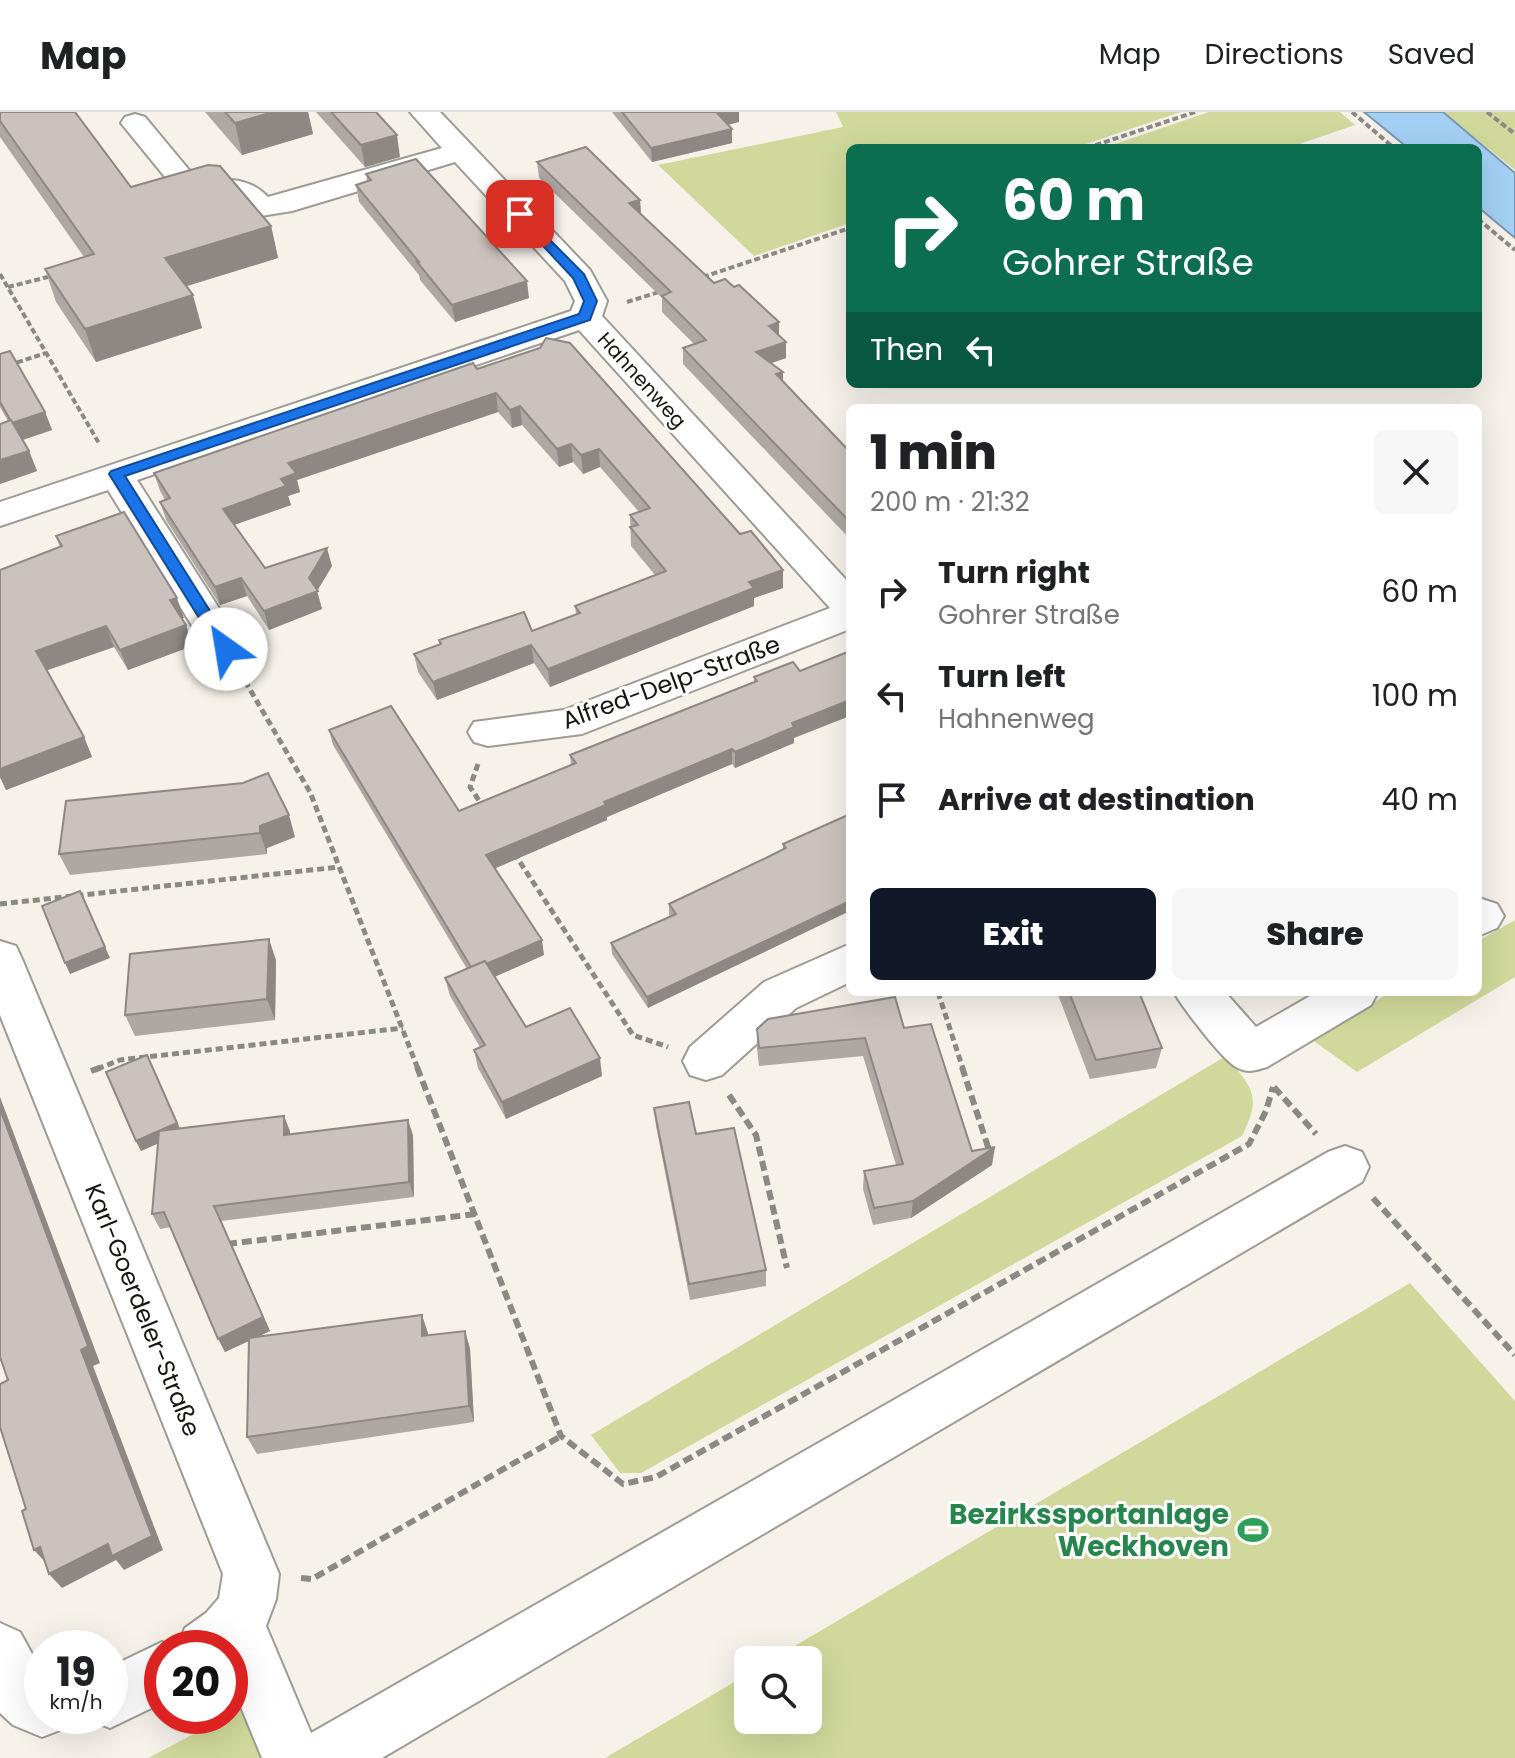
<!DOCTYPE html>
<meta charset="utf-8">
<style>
:root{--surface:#fff;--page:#f6f6f6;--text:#202124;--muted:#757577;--line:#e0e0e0;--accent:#111827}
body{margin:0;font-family:Poppins,sans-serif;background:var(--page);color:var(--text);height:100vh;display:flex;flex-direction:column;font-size:30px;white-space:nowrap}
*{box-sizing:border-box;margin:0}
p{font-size:26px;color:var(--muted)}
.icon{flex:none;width:44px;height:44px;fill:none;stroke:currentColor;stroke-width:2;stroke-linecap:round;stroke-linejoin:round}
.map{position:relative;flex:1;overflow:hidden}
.details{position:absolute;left:846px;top:292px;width:636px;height:592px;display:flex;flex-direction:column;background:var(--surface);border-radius:12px;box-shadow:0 8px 32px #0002}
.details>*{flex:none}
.hud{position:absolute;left:846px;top:32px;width:636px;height:244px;border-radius:12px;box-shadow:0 8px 32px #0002;background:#0b6e4f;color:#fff;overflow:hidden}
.controls{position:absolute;left:734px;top:1534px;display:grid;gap:16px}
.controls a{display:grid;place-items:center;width:88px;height:88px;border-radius:12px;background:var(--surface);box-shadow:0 8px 32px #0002;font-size:40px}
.speed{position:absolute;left:24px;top:1518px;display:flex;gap:16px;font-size:40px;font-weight:700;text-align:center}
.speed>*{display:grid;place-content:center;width:104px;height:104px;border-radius:50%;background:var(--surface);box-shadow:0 8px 32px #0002;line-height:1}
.speed small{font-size:20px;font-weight:400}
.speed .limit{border:12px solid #d22;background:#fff;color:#111}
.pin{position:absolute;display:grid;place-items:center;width:68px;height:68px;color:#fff;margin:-34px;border-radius:16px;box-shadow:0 4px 12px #0006}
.me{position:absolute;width:88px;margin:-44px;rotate:328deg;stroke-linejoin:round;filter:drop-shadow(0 0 6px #0008)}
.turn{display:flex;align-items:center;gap:28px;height:168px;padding:0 24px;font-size:36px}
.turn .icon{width:104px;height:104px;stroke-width:2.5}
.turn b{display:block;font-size:56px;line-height:68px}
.then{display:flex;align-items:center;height:76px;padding:0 24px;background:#0003;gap:16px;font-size:30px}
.round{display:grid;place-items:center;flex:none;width:84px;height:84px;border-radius:12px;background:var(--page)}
.headline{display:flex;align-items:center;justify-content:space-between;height:136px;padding:0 24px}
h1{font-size:48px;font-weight:800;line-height:60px}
.button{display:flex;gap:16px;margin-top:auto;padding:16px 24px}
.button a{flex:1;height:92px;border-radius:12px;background:var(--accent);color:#fff;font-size:32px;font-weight:800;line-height:92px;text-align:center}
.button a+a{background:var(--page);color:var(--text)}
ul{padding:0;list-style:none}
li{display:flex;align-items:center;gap:24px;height:104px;padding:0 24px}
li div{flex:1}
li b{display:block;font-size:30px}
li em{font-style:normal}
header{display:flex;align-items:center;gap:48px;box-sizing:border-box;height:112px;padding:0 40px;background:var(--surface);border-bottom:2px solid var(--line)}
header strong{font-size:38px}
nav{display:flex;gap:44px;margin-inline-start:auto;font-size:28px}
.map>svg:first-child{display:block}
.green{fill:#d0d99b}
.water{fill:#a3d0f4;stroke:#7998b0;stroke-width:2}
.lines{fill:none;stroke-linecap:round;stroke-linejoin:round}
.minor-casing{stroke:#9f9b94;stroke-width:4}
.path-far2{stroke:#8b8983;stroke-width:4;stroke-dasharray:6 3;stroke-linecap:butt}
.path-far1{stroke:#8b8983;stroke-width:5;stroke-dasharray:7 4;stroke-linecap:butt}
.path{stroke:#8b8983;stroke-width:6;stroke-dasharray:10 5;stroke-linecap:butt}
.minor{fill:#fff;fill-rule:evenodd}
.wall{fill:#aea8a3}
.shaded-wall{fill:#8d8884}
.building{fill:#cac3bd;stroke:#8d8884;stroke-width:2}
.route{fill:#1a73e8;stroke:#114b97;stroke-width:2}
.labels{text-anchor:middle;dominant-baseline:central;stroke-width:6;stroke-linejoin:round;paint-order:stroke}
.far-street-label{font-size:20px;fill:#161512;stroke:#fff}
.street-label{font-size:24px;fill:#161512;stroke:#fff}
.near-leisure-label{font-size:28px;font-weight:bold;fill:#27864d;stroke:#fff;text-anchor:end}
</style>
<header>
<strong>Map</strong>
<nav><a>Map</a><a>Directions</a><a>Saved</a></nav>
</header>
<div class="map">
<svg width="1515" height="1646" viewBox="0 0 1515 1646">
<rect width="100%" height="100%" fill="#f6f2ea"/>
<g class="green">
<path d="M 836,0 L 1181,0 L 1074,36 L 850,36 L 850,111 L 754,144 L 658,53 L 843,15 Z"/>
<path d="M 1209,0 L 1340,0 L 1355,13 L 1288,36 L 1103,36 Z"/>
<path d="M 1443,0 L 1515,0 L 1515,58 Z"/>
<path d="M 1515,808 L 1515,865 L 1357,960 L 1311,927 L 1391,880 L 1478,880 L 1478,829 Z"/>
<path d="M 1226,944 C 1253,977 1262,983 1242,1024 L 641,1361 L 620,1361 L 591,1323 Z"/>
<path d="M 1410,1171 L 1515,1289 L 1515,1646 L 605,1646 L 748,1562 L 748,1608 L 808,1608 L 808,1548 L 771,1548 Z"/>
<path d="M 245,1595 L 263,1646 L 148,1646 Z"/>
</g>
<path class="water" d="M 1364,0 L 1443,0 L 1515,61 L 1515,126 L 1478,95 L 1478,36 L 1408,36 Z"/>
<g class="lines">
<g class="minor-casing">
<g id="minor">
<path d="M 410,0 L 440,0 L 590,158 L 607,189 L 602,204 L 850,472 L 850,517 L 582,622 L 488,634 L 474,630 L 468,620 L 474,610 L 564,598 L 830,496 L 579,218 L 137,368 L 245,537 L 240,546 L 226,550 L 212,546 L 108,378 L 0,414 L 0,390 L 571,199 L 575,189 L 565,169 L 455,50 L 292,99 L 261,104 L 250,101 L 229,83 L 195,82 L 174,76 L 121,11 L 125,5 L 135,2 L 145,5 L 194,64 C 223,70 246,62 268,85 L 442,36 Z"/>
<path d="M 1482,787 L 1497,792 L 1504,804 L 1497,816 L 1478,824 L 1478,788 Z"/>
<path d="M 0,829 L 16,834 L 22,847 L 279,1462 L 276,1487 L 266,1514 L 311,1621 L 1328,1040 L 1345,1034 L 1362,1040 L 1369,1055 L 1362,1070 L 382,1646 L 262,1646 L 230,1568 L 230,1536 L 162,1536 L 162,1591 L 110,1616 L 89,1608 L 88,1604 L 110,1604 L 110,1555 L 162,1530 L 176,1536 L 185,1516 L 206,1501 L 219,1486 L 223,1462 L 0,903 Z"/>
<path d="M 850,832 L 850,870 L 796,896 L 722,963 L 706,968 L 690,963 L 683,949 L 690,935 L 764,870 Z"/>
<path d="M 1174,880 L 1225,880 L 1256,915 L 1317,880 L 1378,880 L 1371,893 L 1267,955 C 1256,958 1248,962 1236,955 C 1222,947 1182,895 1174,880 Z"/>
<path d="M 0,1511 L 20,1520 L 42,1560 L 42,1604 L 68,1604 L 63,1617 L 42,1625 L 13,1613 L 0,1601 Z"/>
</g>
</g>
<g class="path-far2">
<path d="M 1352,0 L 1394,36"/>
<path d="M 1487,0 L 1515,22"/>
<path d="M 1087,36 L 1195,0"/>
<path d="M 1478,107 L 1515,138"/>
<path d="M 0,162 L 100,333"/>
<path d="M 703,165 L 850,116"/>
<path d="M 8,175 L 52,164"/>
<path d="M 627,190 L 659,180"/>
<path d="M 0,256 L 46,241"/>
</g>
<g class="path-far1">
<path d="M 245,569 L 310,680 L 418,957"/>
<path d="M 478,652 L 470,675 L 482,693"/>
<path d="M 514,741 L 633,923 L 668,935"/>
<path d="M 0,792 L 339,755"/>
<path d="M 938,880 L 963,957"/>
<path d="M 97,957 L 120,948 L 403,916"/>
</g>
<g class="path">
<path d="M 417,955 L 561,1324 L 623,1372 L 656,1365 L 1249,1032 L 1266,999 L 1273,975"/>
<path d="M 962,955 L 989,1038"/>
<path d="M 91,959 L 102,955"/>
<path d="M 1274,975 L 1316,1022"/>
<path d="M 729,983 L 756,1023 L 787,1156"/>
<path d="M 1373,1086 L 1515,1243"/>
<path d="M 227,1132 L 476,1102"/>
<path d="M 301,1466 L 312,1467 L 561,1324"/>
</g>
<use href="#minor" class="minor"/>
</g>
<g class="wall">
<path d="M 0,0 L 131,75 L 271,114 L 278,146 L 186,174 L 202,216 L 96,250 L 56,190 L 45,157 L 84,145 L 0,25 Z"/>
<path d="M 205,0 L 308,0 L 313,22 L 242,43 Z"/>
<path d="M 316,0 L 376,0 L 400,45 L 365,55 Z"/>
<path d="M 612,0 L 739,0 L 739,10 L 728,13 L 732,17 L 732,31 L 652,50 Z"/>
<path d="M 537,50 L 640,88 L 641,102 L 714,171 L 786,230 L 786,246 L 772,251 L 783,270 L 850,340 L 850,427 L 683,252 L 683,236 L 694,232 L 662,200 L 662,186 L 539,66 Z"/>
<path d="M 366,62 L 529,186 L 455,210 L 420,168 L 419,163 L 359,90 L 356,73 L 367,69 Z"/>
<path d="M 0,242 L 45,300 L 52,318 L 23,328 L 29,339 L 37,359 L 0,372 L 0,312 L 8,309 L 0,295 Z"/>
<path d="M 477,257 L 740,422 L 783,458 L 783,476 L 754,486 L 754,494 L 550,575 L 534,551 L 437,588 L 418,560 L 414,542 L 440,532 L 439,528 L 532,519 L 576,502 L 575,494 L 655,463 L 631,434 L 630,403 L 639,400 L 600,355 L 583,362 L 573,350 L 559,355 L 522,313 L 512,316 L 498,300 L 297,368 L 300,380 L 288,384 L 291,393 L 234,413 L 265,456 L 332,454 L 317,479 L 322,497 L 269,518 L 247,484 L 220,493 L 166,408 L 160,390 L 165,388 L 160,379 L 154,361 Z"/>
<path d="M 56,424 L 184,506 L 181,507 L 186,513 L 192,534 L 128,558 L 114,535 L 47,558 L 84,625 L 92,645 L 6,678 L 0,665 L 0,458 L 60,435 Z"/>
<path d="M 754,565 L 794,626 L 794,631 L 735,656 L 732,652 L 607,705 L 607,708 L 495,756 L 544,843 L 494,865 L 526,915 L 602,964 L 506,1007 L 478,956 L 474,938 L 480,935 L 450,884 L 445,866 L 467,857 L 333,633 L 329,618 L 459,699 L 571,653 L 570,643 L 754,570 Z"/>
<path d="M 66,689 L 295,725 L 267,736 L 267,742 L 70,763 L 59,742 Z"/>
<path d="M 850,702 L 648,896 L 612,842 L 611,831 L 671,804 L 669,803 L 669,792 L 766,746 L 783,737 L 783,732 Z"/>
<path d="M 276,848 L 275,908 L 135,924 L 125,903 Z"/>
<path d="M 1057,880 L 1139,880 L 1162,936 L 1156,956 L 1090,967 Z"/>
<path d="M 904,916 L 972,1039 L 992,1053 L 911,1106 L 873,1113 L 863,1077 L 864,1059 L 896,1053 L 863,944 L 759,954 L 757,936 L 757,917 Z"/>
<path d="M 654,996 L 696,1022 L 766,1158 L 766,1174 L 690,1188 L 656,1014 Z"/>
<path d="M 180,1016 L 290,1019 L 290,1022 L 413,1023 L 414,1085 L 221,1109 L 270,1219 L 258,1225 L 428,1221 L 428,1224 L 465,1219 L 470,1237 L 474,1310 L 257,1342 L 247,1325 L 249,1229 L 225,1240 L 171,1115 L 160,1117 L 152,1102 L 158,1031 L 141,1039 L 136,1029 Z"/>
</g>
<g class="shaded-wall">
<path d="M 273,0 L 308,0 L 313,22 L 242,43 L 235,11 Z"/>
<path d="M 723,0 L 739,0 L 739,10 L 717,15 L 717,1 Z"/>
<path d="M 732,17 L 732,31 L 652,50 L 651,36 Z"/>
<path d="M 397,23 L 400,45 L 365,55 L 361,33 Z"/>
<path d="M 640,88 L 641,104 L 629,91 Z"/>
<path d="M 271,114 L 278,146 L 174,178 L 165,146 Z"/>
<path d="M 527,169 L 529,186 L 455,210 L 452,193 Z"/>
<path d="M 193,183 L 202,216 L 96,250 L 85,217 Z"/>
<path d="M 779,210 L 779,226 L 769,214 Z"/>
<path d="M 786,230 L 786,246 L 756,256 L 756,240 Z"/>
<path d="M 783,260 L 783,276 L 776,262 Z"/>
<path d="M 496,281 L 498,300 L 297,368 L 300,380 L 288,384 L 291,393 L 228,415 L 223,397 L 281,367 L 288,351 Z"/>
<path d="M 520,294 L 522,313 L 512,316 L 510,298 Z"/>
<path d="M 45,300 L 52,318 L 19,329 L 12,311 Z"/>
<path d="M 571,332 L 573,350 L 559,355 L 557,337 Z"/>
<path d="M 599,337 L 600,355 L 583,362 L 581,343 Z"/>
<path d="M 29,339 L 37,359 L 0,372 L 0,348 Z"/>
<path d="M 327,436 L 332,454 L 317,479 L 322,497 L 269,518 L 264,499 L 309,466 Z"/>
<path d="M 783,458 L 783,476 L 754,486 L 754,494 L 550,575 L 548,557 L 749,470 Z"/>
<path d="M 241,466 L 247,484 L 220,493 L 215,475 Z"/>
<path d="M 177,486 L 184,506 L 176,508 L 170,488 Z"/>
<path d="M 186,513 L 192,534 L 128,558 L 120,538 Z"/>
<path d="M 106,514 L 114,535 L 45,559 L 36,539 Z"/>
<path d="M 531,533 L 534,551 L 437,588 L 433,570 Z"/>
<path d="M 850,588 L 850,604 L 794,626 L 794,631 L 735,656 L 735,640 L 792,611 Z"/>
<path d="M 84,625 L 92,645 L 6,678 L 0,665 L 0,657 Z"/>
<path d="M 732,637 L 732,652 L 607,705 L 607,708 L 489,759 L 486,743 L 604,690 Z"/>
<path d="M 289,703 L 295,725 L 267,736 L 267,742 L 260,721 L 260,714 Z"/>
<path d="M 80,779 L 110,846 L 70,862 L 65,851 Z"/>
<path d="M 850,789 L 850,799 L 648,896 L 647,885 Z"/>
<path d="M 269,827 L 276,848 L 275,908 L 267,887 Z"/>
<path d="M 542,828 L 544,843 L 476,873 L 473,858 Z"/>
<path d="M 600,946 L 602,964 L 506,1007 L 502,990 Z"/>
<path d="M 152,953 L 182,1021 L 141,1039 L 136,1029 Z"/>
<path d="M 0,985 L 100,1251 L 93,1254 L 163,1438 L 124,1458 L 116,1448 L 62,1476 L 49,1462 L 81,1238 L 0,997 Z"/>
<path d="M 284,1004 L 290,1019 L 290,1038 L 284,1023 Z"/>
<path d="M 408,1008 L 413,1023 L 414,1085 L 409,1070 Z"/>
<path d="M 995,1035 L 992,1053 L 911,1106 L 913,1089 Z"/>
<path d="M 221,1109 L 270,1219 L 225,1240 L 218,1227 Z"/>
<path d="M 422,1203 L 428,1221 L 428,1242 L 422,1224 Z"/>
<path d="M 465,1219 L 470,1237 L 474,1310 L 469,1294 Z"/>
<path d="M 40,1435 L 47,1452 L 34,1438 Z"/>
</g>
<g class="building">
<path d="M 0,0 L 75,0 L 131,75 L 208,53 L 220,54 L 271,114 L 165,146 L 193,183 L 85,217 L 45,157 L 94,142 L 0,9 Z"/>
<path d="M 225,0 L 273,0 L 235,11 Z"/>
<path d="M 331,0 L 376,0 L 397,23 L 361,33 Z"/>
<path d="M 622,0 L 723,0 L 717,1 L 732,17 L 651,36 Z"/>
<path d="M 586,35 L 640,88 L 629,91 L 714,171 L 725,167 L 734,175 L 739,173 L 779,210 L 769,214 L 786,230 L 756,240 L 783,260 L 776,262 L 850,340 L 850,410 L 683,236 L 706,228 L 662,184 L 671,180 L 537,50 Z"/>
<path d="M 416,47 L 527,169 L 452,193 L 417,150 L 419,150 L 356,73 L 371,68 L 366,62 Z"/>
<path d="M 546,226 L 570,231 L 740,422 L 751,419 L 783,458 L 749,470 L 754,476 L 548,557 L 531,533 L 433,570 L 414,542 L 441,532 L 439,528 L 524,500 L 532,519 L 580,501 L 575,494 L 666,459 L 630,415 L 638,413 L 630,403 L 650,396 L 599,337 L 581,343 L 571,332 L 557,337 L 520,294 L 510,298 L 496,281 L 288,351 L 296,361 L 281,367 L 286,374 L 223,397 L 265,456 L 327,436 L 309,466 L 318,479 L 264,499 L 241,466 L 215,475 L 160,390 L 170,386 L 154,361 L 473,251 L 477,257 L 540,236 Z"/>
<path d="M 10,239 L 45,300 L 12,311 L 0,290 L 0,242 Z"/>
<path d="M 11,308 L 29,339 L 0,348 L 0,312 Z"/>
<path d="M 124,400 L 177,486 L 170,488 L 186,513 L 120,538 L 106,514 L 36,539 L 84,625 L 0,657 L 0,458 L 62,434 L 56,424 Z"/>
<path d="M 850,539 L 850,588 L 792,611 L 794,615 L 735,640 L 732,637 L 604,690 L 606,693 L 486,743 L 542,828 L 486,852 L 485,849 L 471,855 L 329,618 L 391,594 L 459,699 L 576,651 L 570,643 L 757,569 L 754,565 L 793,550 L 800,559 Z"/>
<path d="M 268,661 L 289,703 L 260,714 L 260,721 L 59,742 L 66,689 L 243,671 Z"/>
<path d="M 850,702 L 850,789 L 647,885 L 611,831 L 676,802 L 669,792 L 766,746 L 786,736 L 783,732 Z"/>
<path d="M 80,779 L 105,835 L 65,851 L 42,794 Z"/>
<path d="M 269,827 L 267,887 L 125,903 L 130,842 Z"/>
<path d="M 485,849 L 526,915 L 570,896 L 600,946 L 502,990 L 474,938 L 485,933 L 445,866 Z"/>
<path d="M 1069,880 L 1139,880 L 1162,936 L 1096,948 Z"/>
<path d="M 895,885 L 904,916 L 931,912 L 972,1039 L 995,1035 L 913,1089 L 874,1096 L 864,1059 L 903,1052 L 865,926 L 759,936 L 757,917 L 768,907 Z"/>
<path d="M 147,943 L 177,1011 L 136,1029 L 106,960 Z"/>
<path d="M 689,990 L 696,1022 L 734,1016 L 766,1158 L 689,1172 L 654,996 Z"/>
<path d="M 0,997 L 88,1234 L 81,1238 L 152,1424 L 112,1444 L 108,1432 L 49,1462 L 40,1435 L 34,1438 L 22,1399 L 26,1397 L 0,1315 L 0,1272 L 8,1268 L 0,1245 Z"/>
<path d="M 284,1004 L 284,1023 L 408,1008 L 409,1070 L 214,1094 L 263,1205 L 218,1227 L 164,1100 L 152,1102 L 159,1019 Z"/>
<path d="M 422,1203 L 422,1224 L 465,1219 L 469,1294 L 247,1325 L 249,1226 Z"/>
</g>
<path class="route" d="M 520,98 L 584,162 L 597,189 L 590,208 L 125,364 L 234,537 L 226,543 L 221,541 L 109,362 L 111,359 L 579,202 L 584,189 L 573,166 L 516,105 L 514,102 Z"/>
<defs>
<g id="stadium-bare" transform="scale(2.4)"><path d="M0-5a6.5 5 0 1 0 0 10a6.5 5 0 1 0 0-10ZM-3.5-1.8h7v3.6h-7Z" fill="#2e9e5b" stroke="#fff" stroke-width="2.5" paint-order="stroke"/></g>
</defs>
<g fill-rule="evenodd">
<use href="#stadium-bare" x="1253" y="1418"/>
</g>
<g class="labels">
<g class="far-street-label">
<text transform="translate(642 268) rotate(48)">Hahnenweg</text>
</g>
<g class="street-label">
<text transform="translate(671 570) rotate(-20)">Alfred-Delp-Straße</text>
<text transform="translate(143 1198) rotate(68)">Karl-Goerdeler-Straße</text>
</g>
<g class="near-leisure-label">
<text x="1229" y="1402">Bezirkssportanlage<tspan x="1229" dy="32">Weckhoven</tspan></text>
</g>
</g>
</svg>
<div class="controls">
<a><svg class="icon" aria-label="search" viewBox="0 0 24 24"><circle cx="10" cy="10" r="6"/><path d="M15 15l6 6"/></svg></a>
</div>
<div class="speed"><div>19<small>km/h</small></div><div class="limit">20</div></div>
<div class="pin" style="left:520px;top:102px;background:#d93025"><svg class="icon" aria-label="arrive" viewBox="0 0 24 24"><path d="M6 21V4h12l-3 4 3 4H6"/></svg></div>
<svg class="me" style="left:226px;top:537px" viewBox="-20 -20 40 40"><circle r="19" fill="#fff"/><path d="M0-13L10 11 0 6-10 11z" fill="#1a73e8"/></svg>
<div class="hud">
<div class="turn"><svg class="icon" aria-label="right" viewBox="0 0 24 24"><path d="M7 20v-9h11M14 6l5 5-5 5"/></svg><div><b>60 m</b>Gohrer Straße</div></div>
<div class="then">Then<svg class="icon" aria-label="left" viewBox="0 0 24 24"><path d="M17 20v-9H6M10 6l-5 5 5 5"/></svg></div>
</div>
<section class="details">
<div class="headline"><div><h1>1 min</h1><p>200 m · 21:32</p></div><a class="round"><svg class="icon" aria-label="close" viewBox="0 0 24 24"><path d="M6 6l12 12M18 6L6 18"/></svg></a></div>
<ul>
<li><svg class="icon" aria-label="right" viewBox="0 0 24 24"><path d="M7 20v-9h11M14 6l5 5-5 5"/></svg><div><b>Turn right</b><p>Gohrer Straße</p></div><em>60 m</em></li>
<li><svg class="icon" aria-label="left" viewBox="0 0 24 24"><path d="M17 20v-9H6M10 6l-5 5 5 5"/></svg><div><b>Turn left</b><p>Hahnenweg</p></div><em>100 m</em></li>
<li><svg class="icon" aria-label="arrive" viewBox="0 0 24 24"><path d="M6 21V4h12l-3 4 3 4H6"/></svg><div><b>Arrive at destination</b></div><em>40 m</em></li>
</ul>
<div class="button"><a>Exit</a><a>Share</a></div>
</section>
</div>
